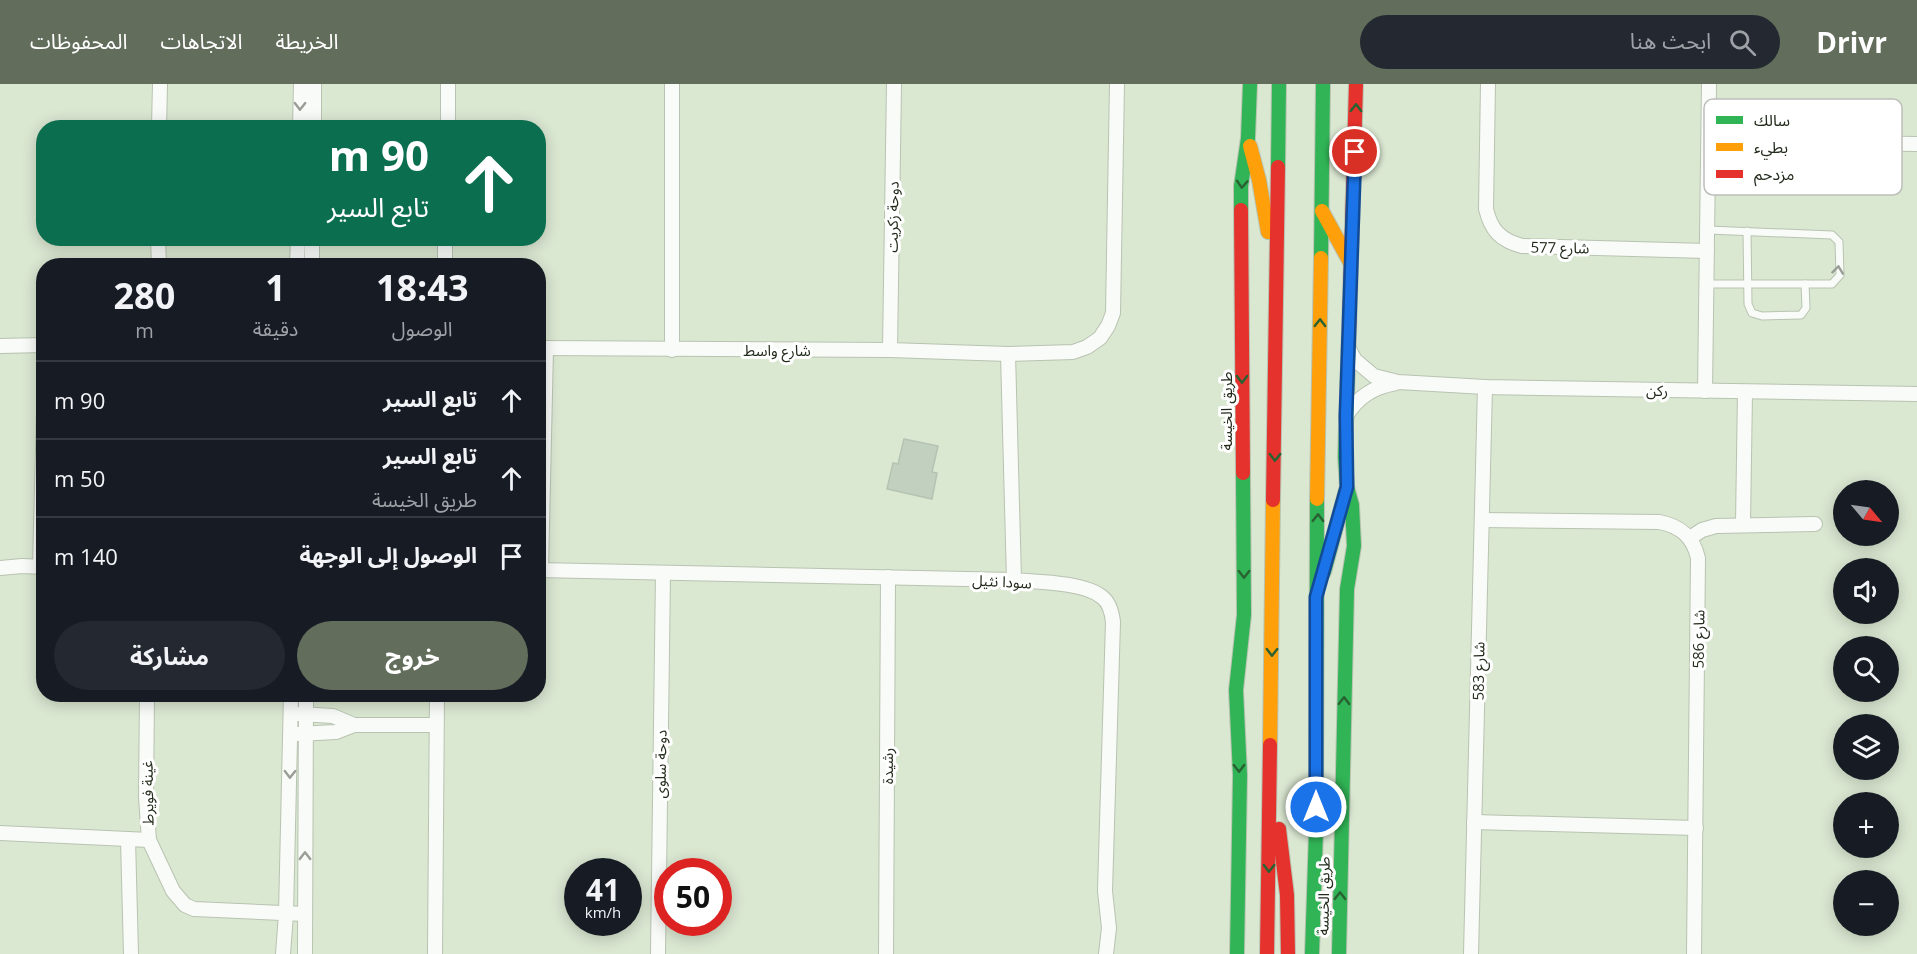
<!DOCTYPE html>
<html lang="ar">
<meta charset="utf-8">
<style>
:root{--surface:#171b24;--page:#242831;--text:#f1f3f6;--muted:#9ea1a6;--line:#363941;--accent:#626d5b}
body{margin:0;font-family:"Open Sans","Noto Sans Arabic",sans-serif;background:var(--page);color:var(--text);direction:rtl;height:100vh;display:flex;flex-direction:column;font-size:22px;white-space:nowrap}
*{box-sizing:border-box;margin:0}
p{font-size:20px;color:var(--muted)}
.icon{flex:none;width:33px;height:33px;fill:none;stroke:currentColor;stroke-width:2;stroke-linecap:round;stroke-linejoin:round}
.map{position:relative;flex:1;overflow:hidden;direction:ltr}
.details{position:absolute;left:36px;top:174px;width:510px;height:444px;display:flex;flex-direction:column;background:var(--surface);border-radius:24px;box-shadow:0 3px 15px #0003;direction:rtl}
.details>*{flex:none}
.hud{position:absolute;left:36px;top:36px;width:510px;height:126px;border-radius:24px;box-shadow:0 3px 15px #0003;direction:rtl;background:#0b6e4f;color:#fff;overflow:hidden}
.needle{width:39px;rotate:119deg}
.fabs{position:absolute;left:1833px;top:396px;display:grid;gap:12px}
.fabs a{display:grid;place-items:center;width:66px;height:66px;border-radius:50%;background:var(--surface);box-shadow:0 3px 15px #0003;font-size:30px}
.speed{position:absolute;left:564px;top:774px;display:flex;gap:12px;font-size:30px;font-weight:700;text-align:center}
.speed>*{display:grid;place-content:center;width:78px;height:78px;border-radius:50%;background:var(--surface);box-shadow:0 3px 15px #0003;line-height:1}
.speed small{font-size:15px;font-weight:400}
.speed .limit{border:9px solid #d22;background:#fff;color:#111}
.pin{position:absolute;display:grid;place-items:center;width:51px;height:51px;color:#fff;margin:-26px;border:3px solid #fff;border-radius:50%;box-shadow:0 2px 6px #0007}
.me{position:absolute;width:66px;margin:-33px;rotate:0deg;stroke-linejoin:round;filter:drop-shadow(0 0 4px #0008)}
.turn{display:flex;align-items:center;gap:21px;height:126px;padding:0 18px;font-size:27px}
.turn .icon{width:78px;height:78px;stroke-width:2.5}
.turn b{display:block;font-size:42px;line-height:51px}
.eta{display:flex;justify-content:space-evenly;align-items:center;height:102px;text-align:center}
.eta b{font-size:36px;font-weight:700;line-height:42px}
.button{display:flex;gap:12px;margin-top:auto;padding:12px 18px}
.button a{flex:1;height:69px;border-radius:36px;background:var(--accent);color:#fff;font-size:24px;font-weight:700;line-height:69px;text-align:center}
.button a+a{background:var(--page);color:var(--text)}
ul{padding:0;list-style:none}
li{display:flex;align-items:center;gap:18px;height:78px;padding:0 18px;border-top:2px solid var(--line)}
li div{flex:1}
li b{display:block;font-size:22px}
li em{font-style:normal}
header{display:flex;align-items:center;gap:36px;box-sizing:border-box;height:84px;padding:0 30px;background:var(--accent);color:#fff}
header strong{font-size:28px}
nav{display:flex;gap:33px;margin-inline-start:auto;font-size:21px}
.search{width:420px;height:54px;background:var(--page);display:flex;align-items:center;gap:15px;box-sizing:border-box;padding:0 21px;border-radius:33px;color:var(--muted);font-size:22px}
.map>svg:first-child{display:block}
.building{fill:#c2d0bf;stroke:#b5c3b3;stroke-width:1.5}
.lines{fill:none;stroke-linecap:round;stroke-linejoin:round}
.lane-casing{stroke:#b8c3b1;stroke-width:9}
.street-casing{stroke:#b8c3b1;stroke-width:16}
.fast-casing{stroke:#b8c3b1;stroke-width:16}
.slow-casing{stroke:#b8c3b1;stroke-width:16}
.jam-casing{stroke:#b8c3b1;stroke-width:16}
.lane{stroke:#f9fbf8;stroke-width:7}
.street{stroke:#f9fbf8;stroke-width:14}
.fast{stroke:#30b455;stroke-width:14}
.slow{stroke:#ff9f0a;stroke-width:14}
.jam{stroke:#e5322d;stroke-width:14}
.oneway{stroke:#989d95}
.oneway2{stroke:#286232}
.route-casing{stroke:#114b97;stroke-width:15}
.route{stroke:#1a73e8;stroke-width:10}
.labels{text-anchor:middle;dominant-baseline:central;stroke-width:6;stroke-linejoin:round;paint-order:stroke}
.street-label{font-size:15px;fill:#222b1b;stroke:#fff}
.key{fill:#fff;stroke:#bdbfbb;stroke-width:1.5}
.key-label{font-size:16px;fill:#222b1b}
</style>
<header>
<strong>Drivr</strong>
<div class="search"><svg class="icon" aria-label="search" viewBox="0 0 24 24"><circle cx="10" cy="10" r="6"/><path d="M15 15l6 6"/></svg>ابحث هنا</div>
<nav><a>الخريطة</a><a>الاتجاهات</a><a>المحفوظات</a></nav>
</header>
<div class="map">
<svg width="1917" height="870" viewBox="0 0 1917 870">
<rect width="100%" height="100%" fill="#dae7d1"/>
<path class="building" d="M 904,355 L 938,362 L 932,388 L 937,389 L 932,415 L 887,405 L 893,379 L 898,380 Z"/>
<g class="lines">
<g class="lane-casing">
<g id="lane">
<path d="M 1747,147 L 1748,220 L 1752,229 L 1762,232 L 1801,231 L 1806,224 L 1805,200"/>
<path d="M 1707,200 L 1832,200 L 1840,191 L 1839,158 L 1832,151 L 1708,146"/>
</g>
</g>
<g class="street-casing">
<g id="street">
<path d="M 1488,0 L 1486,125 C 1491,146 1500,156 1522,162 L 1707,167"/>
<path d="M 159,44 L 160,0"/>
<path d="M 300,44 L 301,0"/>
<path d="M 314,44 L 314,0"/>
<path d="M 448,44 L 448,0"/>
<path d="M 1709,57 L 1917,60"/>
<path d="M 158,154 L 159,182"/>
<path d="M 297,182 L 298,154"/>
<path d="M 312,182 L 312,154"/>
<path d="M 445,182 L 445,154"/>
<path d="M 0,262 L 44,261"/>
<path d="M 538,264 L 890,266 L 1008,270 L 1073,268 L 1087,263 L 1100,254 L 1108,242 L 1113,229 L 1117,0"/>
<path d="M 1349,265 L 1355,276 L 1374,292 L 1398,298 L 1485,303 L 1917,310"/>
<path d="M 672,266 L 672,0"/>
<path d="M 890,266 L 894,0"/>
<path d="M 1008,270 L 1014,496"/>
<path d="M 1705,307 L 1709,0"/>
<path d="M 1346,332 C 1358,313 1373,303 1396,299"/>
<path d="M 1482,436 L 1659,438 C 1681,442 1693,453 1698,474 L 1694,870"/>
<path d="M 1743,440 L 1745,308"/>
<path d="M 1690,454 L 1702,446 L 1716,442 L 1815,440"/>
<path d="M 40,483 L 44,327"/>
<path d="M 0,484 L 22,482 L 44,483"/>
<path d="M 538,486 L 1014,496 C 1037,498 1084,498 1102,513 C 1110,519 1112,529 1113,538 L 1105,807 L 1109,844 L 1106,870"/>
<path d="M 541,486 L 546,264"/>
<path d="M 147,610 L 146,713 L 149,756 L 173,807 L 185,821 L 194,825 L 305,830"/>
<path d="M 299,630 L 333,632 L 354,641 L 436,641"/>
<path d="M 298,650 L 336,648 L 354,641"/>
<path d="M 1474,738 L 1696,744"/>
<path d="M 0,749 L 149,756"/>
<path d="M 128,755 L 131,870"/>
<path d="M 283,870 L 286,830 L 291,610"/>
<path d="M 305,870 L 306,610"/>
<path d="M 435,870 L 437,610"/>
<path d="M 658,870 L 663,489"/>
<path d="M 886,870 L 888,493"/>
<path d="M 1471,870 L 1485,303"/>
</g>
</g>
<g class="fast-casing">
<g id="fast">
<path d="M 1278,83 L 1279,0"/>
<path d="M 1241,126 L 1241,102 L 1248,54 L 1250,0"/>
<path d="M 1321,174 L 1323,0"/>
<path d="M 1324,488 L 1346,406"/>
<path d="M 1237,870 L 1240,691 L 1236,606 L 1244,531 L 1243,389"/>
<path d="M 1312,870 L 1316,747 L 1317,415"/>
<path d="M 1339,870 L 1347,505 L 1354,462 L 1352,421 L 1347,403 L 1345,373 L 1349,248"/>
</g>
</g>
<g class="slow-casing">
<g id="slow">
<path d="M 1250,62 L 1259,96 L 1268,148"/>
<path d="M 1322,127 L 1351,180"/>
<path d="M 1317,415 L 1321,174"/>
<path d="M 1270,661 L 1273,416"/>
</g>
</g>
<g class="jam-casing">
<g id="jam">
<path d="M 1241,126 L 1243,389"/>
<path d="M 1349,248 L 1356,0"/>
<path d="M 1273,416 L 1278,83"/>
<path d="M 1279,745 L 1287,811 L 1288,870"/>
<path d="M 1267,870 L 1270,661"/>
</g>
</g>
<use href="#lane" class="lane"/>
<use href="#street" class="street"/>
<use href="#fast" class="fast"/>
<use href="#slow" class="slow"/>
<use href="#jam" class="jam"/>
</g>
<defs><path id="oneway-chevron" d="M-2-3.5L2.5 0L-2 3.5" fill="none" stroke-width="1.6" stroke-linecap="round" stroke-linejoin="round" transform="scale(1.5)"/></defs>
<g class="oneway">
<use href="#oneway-chevron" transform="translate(300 22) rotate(91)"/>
<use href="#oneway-chevron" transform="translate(1838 186) rotate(-83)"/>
<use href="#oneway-chevron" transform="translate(290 690) rotate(91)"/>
<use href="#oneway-chevron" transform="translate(305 772) rotate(-90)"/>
</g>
<g class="oneway2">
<use href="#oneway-chevron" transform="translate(1356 24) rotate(-89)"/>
<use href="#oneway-chevron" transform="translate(1242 100) rotate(94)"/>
<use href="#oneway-chevron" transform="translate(1320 239) rotate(-89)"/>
<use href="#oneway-chevron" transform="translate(1242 295) rotate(90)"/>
<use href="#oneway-chevron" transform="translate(1275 373) rotate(91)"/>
<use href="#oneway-chevron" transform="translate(1318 434) rotate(-89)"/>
<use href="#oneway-chevron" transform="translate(1244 490) rotate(90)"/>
<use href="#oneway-chevron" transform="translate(1272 568) rotate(91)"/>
<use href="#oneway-chevron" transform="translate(1344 617) rotate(-89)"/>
<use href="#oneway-chevron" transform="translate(1239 684) rotate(89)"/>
<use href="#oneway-chevron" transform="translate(1269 784) rotate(91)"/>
<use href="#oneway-chevron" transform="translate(1340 812) rotate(-89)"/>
</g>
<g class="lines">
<g class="route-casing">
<path id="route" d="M 1316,723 L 1316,513 L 1347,403 L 1346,332 L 1355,68"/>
</g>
<use href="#route" class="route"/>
</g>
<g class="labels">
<g class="street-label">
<text transform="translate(892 133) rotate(-89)">دوحة زكريت</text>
<text transform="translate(1560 163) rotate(1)">شارع 577</text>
<text x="777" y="266">شارع واسط</text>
<text transform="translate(1657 306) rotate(1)">ركن</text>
<text transform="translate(1226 327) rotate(-90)">طريق الخيسة</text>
<text transform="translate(1002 497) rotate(3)">سودا نثيل</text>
<text transform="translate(1698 555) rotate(-89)">شارع 586</text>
<text transform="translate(1478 587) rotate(-89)">شارع 583</text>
<text transform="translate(660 680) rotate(-89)">دوحة سلوى</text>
<text transform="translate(887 682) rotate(-90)">رشيدة</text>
<text transform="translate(147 709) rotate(-91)">غينة فويرط</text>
<text transform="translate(1323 812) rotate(-89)">طريق الخيسة</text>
</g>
</g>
<rect x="1704" y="15" width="198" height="96" rx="9" class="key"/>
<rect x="1716" y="32" width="27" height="8" fill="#30b455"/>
<rect x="1716" y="59" width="27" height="8" fill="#ff9f0a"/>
<rect x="1716" y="86" width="27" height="8" fill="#e5322d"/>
<g class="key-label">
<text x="1754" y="42">سالك</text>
<text x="1754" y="69">بطيء</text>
<text x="1754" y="96">مزدحم</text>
</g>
</svg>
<div class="fabs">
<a><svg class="needle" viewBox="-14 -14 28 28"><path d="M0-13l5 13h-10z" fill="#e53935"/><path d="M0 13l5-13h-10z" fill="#9ea1a6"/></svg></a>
<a><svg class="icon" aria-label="sound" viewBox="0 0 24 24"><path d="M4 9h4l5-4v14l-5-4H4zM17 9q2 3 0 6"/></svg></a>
<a><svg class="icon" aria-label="search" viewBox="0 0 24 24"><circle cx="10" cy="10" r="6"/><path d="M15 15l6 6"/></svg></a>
<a><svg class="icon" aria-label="layers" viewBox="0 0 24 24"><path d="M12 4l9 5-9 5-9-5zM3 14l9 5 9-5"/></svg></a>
<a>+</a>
<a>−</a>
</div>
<div class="speed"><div>41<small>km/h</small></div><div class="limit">50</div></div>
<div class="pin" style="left:1355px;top:68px;background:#d93025"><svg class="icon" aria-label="arrive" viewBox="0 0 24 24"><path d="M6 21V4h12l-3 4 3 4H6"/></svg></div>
<svg class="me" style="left:1316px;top:723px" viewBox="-20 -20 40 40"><circle r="17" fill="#1a73e8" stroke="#fff" stroke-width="3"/><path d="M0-11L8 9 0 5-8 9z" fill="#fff"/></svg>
<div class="hud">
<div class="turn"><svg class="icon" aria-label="ahead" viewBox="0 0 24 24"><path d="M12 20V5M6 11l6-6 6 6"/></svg><div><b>90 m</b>تابع السير</div></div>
</div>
<section class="details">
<div class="eta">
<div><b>18:43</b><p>الوصول</p></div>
<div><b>1</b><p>دقيقة</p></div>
<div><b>280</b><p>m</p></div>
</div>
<ul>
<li><svg class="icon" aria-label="ahead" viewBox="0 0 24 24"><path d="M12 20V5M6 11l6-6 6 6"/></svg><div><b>تابع السير</b></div><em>90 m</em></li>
<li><svg class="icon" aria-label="ahead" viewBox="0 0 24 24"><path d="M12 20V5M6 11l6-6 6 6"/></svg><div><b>تابع السير</b><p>طريق الخيسة</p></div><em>50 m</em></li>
<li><svg class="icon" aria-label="arrive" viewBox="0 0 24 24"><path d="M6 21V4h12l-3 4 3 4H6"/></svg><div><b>الوصول إلى الوجهة</b></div><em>140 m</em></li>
</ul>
<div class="button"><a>خروج</a><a>مشاركة</a></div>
</section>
</div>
